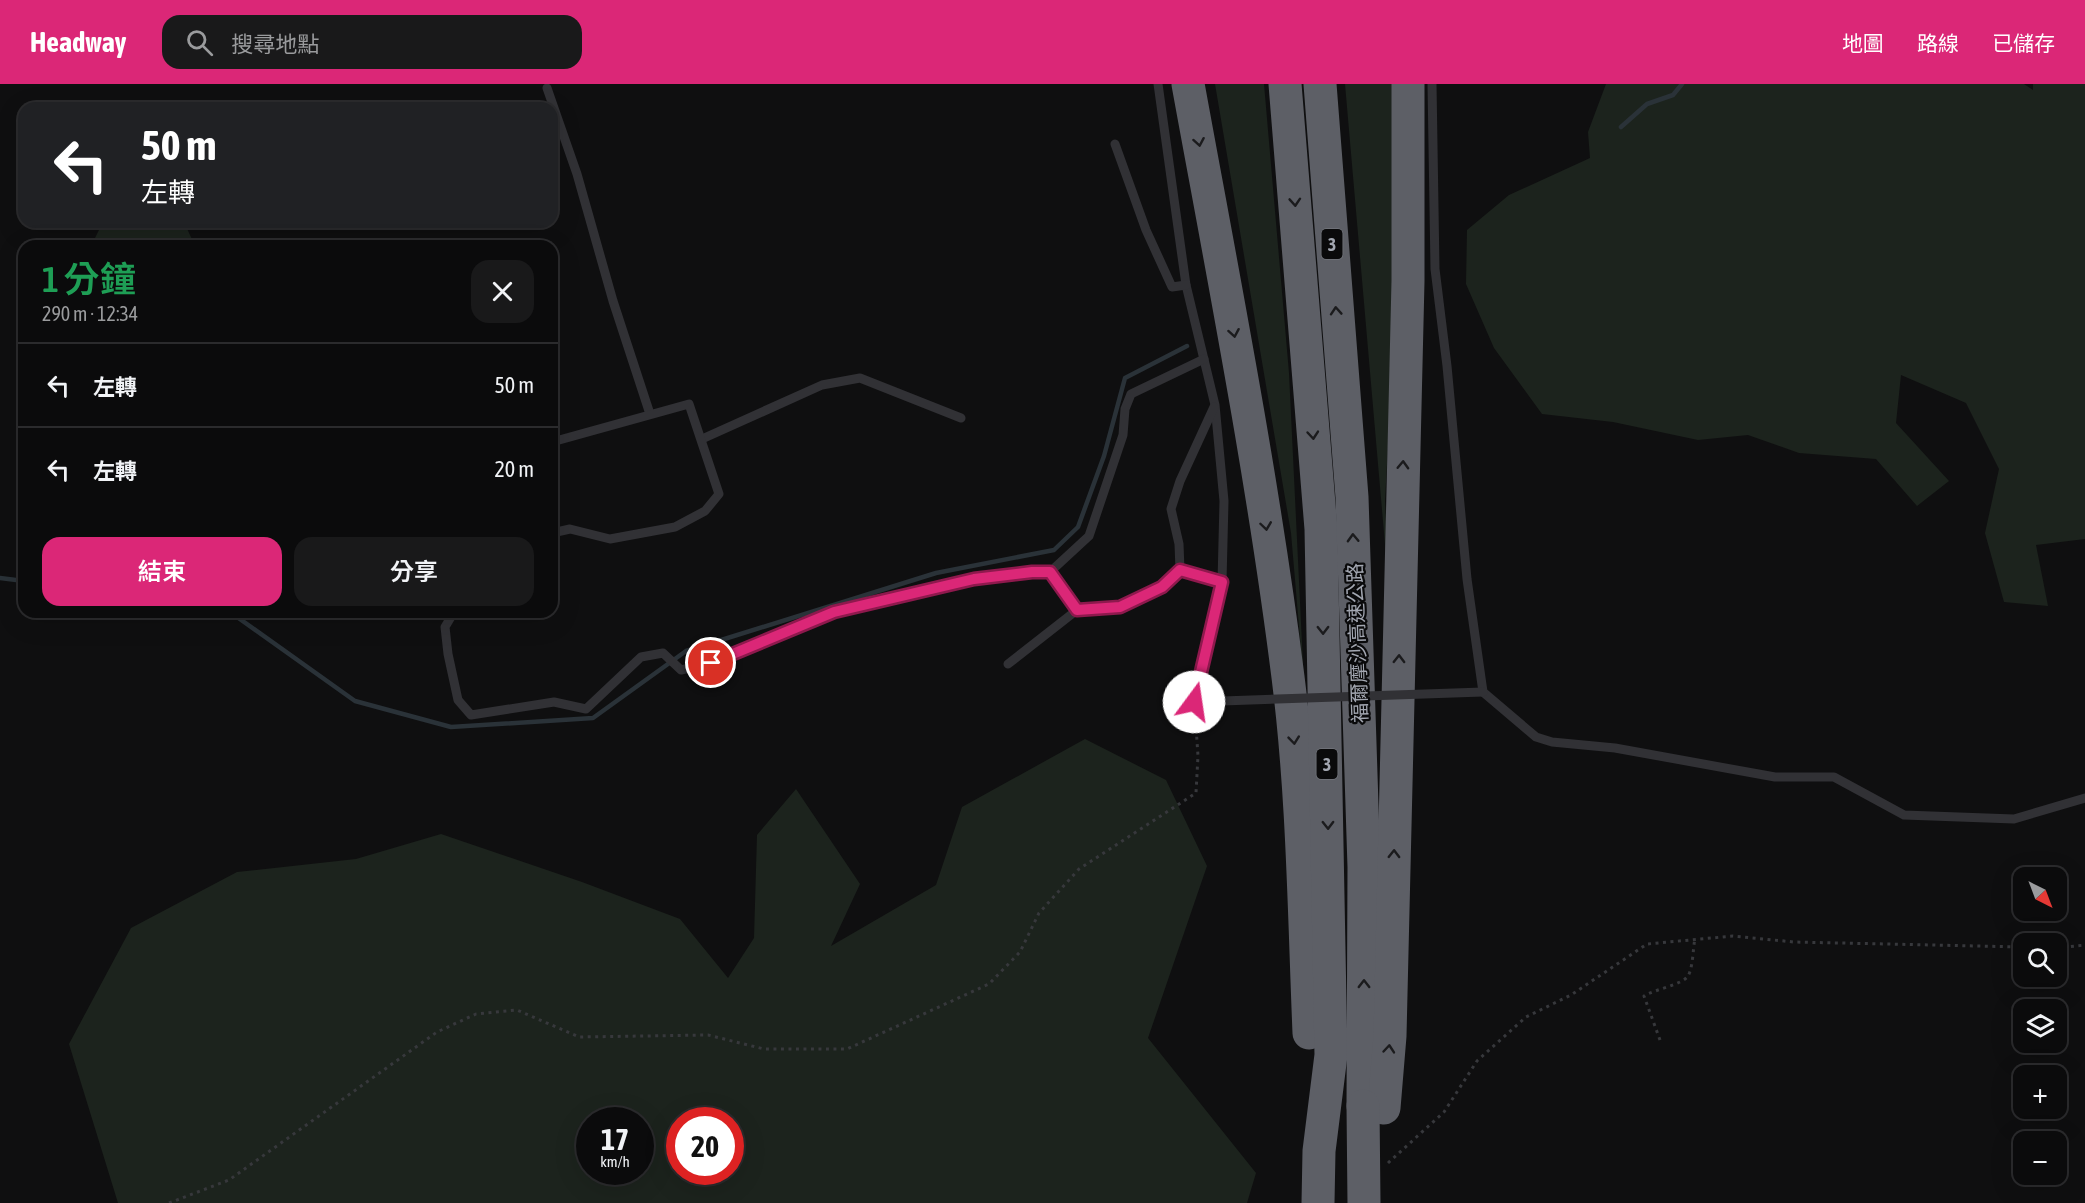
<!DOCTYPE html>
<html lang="zh-TW">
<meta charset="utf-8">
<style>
:root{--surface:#0b0b0c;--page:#19191a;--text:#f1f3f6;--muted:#9a9b9d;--line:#2b2b2d;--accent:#db2777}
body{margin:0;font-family:"Asap Condensed","Noto Sans TC",sans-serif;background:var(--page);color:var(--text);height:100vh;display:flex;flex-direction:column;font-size:22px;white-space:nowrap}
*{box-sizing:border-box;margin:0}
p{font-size:20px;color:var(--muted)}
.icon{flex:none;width:33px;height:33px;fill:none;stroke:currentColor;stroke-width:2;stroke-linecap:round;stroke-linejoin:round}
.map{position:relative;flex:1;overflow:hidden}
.drawer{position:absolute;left:18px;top:156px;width:540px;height:378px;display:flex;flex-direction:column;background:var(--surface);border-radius:18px;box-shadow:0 6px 24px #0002,0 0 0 2px var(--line)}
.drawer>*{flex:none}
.guide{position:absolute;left:18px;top:18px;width:540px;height:126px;border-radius:18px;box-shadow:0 6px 24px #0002,0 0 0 2px var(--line);background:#202124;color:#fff;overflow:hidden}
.needle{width:39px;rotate:138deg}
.fabs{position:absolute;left:2013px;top:783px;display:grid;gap:12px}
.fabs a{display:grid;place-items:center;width:54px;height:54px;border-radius:12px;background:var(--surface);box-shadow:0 6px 24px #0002,0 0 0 2px var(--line);font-size:30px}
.speed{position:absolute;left:576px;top:1023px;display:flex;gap:12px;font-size:30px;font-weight:700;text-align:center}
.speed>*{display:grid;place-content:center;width:78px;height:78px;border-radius:50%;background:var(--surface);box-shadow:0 6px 24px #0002,0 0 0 2px var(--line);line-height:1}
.speed small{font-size:15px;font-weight:400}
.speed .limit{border:9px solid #d22;background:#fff;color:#111}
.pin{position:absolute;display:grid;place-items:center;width:51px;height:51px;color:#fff;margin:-26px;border:3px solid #fff;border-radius:50%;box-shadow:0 2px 6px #0007}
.me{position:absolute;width:66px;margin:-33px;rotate:14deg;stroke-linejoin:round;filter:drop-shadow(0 0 4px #0008)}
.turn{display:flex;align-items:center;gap:21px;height:126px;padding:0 24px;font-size:27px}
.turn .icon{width:78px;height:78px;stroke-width:2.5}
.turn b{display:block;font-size:42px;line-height:51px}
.round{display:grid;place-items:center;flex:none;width:63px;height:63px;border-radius:18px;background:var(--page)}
.headline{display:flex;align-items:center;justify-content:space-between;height:102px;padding:0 24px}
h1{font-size:36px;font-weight:600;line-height:45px;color:#1e9e55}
.cta{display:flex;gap:12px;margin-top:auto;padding:12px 24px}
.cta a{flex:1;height:69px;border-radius:18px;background:var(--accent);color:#fff;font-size:24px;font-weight:600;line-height:69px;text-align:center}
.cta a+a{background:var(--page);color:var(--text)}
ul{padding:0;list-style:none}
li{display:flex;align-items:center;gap:18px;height:84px;padding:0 24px;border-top:2px solid var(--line)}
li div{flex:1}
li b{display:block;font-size:22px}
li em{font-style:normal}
header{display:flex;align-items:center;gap:36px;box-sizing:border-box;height:84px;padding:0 30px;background:var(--accent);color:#fff}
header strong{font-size:28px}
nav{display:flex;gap:33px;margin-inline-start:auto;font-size:21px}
.search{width:420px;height:54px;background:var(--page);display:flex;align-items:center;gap:15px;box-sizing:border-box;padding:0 21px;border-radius:18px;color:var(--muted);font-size:22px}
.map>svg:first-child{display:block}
.green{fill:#1c231d;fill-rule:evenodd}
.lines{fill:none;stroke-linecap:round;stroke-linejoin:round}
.stream{stroke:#2a3238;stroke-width:4.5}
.path{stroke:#37383c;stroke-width:3;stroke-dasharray:3 4.5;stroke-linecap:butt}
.lane{stroke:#313135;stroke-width:9}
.highway{stroke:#5d5f66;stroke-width:33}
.lane-bridge{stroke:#313135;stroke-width:9}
.highway-bridge{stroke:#5d5f66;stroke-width:33}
.oneway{stroke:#1b1b1d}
.route-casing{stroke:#8e194d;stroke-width:15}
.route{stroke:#db2777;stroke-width:10}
.labels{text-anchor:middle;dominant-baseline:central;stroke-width:4.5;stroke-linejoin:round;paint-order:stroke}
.shield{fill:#0a0a0b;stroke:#74777e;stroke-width:1.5}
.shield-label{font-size:18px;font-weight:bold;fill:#a2a6b0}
.street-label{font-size:20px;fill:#a2a6b0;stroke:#0a0a0b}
</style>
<header>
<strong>Headway</strong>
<div class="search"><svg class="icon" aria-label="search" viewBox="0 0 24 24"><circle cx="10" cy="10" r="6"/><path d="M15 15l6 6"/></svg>搜尋地點</div>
<nav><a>地圖</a><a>路線</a><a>已儲存</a></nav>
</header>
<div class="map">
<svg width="2085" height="1119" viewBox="0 0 2085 1119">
<rect width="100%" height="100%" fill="#0f0f10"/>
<g class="green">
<path d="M 1215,0 L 1264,0 L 1289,289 L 1304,601 L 1291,449 Z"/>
<path d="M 1345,0 L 1392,0 L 1393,270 L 1385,417 L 1390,518 Z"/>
<path d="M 1606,0 L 2024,0 L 2033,6 L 2033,0 L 2085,0 L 2085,455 L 2036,461 L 2048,522 L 2004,518 L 1985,449 L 1999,385 L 1966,319 L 1901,291 L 1896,339 L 1949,397 L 1917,422 L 1876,375 L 1799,369 L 1748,351 L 1698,356 L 1613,338 L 1542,330 L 1494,264 L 1466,200 L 1467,146 L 1509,111 L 1590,74 L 1588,48 Z"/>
<path d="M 103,138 L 184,138 L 195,162 L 91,162 Z"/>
<path d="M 1085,655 L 1166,696 L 1207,782 L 1148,954 L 1256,1089 L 1247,1119 L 118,1119 L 69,960 L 131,844 L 237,788 L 356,775 L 441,750 L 582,798 L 680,835 L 728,894 L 754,854 L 757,751 L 796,705 L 860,800 L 831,862 L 936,801 L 962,723 ZM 640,1036 L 640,1088 L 590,1088 L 590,1036 ZM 680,1036 L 730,1036 L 730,1088 L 680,1088 Z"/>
</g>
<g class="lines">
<g class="stream">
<path d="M 1621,43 L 1647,20 L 1673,11 L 1682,0"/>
<path d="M 0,494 L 24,497"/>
<path d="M 230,528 L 355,617 L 451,643 L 593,634 L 686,567 L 936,489 L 1054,466 L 1078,443 L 1104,372 L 1125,294 L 1187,262"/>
</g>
<g class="path">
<path d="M 2056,864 L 2085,861"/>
<path d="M 1660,956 L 1644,912 C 1655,905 1682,901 1688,892 C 1693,884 1693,864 1695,854"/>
<path d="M 1388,1079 L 1444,1028 L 1477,977 L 1526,933 L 1571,911 L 1647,860 L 1733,852 L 1794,858 L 2024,863"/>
<path d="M 169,1119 L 229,1096 L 437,948 L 476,930 L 517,926 L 579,953 L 708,951 L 764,965 L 847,965 L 989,900 L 1020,868 L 1039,829 L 1079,785 L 1196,709 L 1198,672 L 1195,628"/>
</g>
<g class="lane">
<path d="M 1158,0 L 1186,201 L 1215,321 L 1224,417 L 1222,498 L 1194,618"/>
<path d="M 1432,0 L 1435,185 L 1447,282 L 1467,495 L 1483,608 L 1536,653 L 1552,658 L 1615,664 L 1775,693 L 1834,693 L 1904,731 L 2014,735 L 2085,714"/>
<path d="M 547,4 L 577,90 L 613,217 L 650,330"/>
<path d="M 1115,60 L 1146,146 L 1172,203 L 1186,201"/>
<path d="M 702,355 L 822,301 L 860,294 L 961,334"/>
<path d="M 552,358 L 689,320 L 719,410 L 705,427 L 675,443 L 610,455 L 570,445 L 552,449"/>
<path d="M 1180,486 L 1222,498"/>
<path d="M 1050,488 L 1077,526 L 1120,523 L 1162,503 L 1180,486 L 1179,460 L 1171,425 L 1180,397 L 1214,323"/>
<path d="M 454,528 L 445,543 L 448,570 L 458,616 L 471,631 L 554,618 L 586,625 L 641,573 L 663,569 L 681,586 L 711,579 L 834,529 L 974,495 L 1032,487 L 1050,488 L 1089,452 L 1123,351 L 1125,325 L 1131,310 L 1204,275"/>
<path d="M 1008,580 L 1077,526"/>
</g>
<g class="highway">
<path d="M 1188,0 C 1224,197 1263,394 1288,593 C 1303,711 1304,830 1309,949"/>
<path d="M 1285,0 L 1321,445 L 1331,971 L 1319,1067 L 1318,1119"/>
<path d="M 1320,0 L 1352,413 L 1364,783 L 1363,1022"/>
<path d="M 1384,1024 L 1390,952 L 1408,197 L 1408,0"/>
</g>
<path class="lane-bridge" d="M 1194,618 L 1483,608"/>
<path class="highway-bridge" d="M 1363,1022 L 1364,1119"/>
</g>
<defs><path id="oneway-chevron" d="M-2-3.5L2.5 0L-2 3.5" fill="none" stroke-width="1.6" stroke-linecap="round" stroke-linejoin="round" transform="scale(1.5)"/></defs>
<g class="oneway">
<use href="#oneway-chevron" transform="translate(1199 58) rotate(80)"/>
<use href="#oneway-chevron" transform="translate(1295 118) rotate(86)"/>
<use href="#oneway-chevron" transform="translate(1336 227) rotate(-94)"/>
<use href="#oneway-chevron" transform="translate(1234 249) rotate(80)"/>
<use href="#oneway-chevron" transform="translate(1313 351) rotate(85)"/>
<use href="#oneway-chevron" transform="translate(1403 381) rotate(-88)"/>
<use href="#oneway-chevron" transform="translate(1266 442) rotate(82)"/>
<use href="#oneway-chevron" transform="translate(1353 454) rotate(-92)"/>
<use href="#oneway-chevron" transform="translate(1323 546) rotate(89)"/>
<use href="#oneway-chevron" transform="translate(1399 575) rotate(-89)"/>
<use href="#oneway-chevron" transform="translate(1294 656) rotate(84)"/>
<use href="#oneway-chevron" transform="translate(1328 741) rotate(89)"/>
<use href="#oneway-chevron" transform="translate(1394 770) rotate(-89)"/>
<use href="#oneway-chevron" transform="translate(1364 900) rotate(-90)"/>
<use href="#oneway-chevron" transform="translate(1389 965) rotate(-85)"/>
</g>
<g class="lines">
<g class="route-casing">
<path id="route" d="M 711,579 L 834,528 L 974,495 L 1032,488 L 1050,488 L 1077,526 L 1120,523 L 1162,503 L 1180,486 L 1222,498 L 1194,618"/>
</g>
<use href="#route" class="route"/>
</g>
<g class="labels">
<g class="shield">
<rect x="1321.5" y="145" width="21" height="30" rx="4.5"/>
<rect x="1316.5" y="665" width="21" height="30" rx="4.5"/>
</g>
<g class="shield-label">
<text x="1332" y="160">3</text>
<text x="1327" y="680">3</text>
</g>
<g class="street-label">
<text transform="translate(1357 559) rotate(-92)">福爾摩沙高速公路</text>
</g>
</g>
</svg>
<div class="fabs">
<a><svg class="needle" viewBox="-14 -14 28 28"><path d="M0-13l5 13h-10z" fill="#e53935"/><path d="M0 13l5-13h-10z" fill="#9a9b9d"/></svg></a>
<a><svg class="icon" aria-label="search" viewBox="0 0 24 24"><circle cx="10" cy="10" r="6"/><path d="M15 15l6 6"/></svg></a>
<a><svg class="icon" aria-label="layers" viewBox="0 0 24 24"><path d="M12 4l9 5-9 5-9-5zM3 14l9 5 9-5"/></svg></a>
<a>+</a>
<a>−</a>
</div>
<div class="speed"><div>17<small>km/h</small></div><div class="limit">20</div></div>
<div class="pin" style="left:711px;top:579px;background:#d93025"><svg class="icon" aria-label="arrive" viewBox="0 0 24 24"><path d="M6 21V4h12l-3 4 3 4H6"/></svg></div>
<svg class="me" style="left:1194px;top:618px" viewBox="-20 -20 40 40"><circle r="19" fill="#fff"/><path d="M0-13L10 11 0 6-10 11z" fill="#db2777"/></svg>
<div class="guide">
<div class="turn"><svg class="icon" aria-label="left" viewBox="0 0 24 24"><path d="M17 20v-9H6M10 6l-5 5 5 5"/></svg><div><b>50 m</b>左轉</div></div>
</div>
<section class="drawer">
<div class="headline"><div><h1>1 分鐘</h1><p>290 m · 12:34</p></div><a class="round"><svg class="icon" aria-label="close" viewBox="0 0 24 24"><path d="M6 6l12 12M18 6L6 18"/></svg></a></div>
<ul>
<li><svg class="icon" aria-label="left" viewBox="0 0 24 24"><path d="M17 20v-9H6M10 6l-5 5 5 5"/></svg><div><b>左轉</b></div><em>50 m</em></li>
<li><svg class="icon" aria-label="left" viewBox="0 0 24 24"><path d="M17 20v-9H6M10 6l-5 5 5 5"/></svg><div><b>左轉</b></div><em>20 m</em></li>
</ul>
<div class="cta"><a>結束</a><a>分享</a></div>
</section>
</div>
